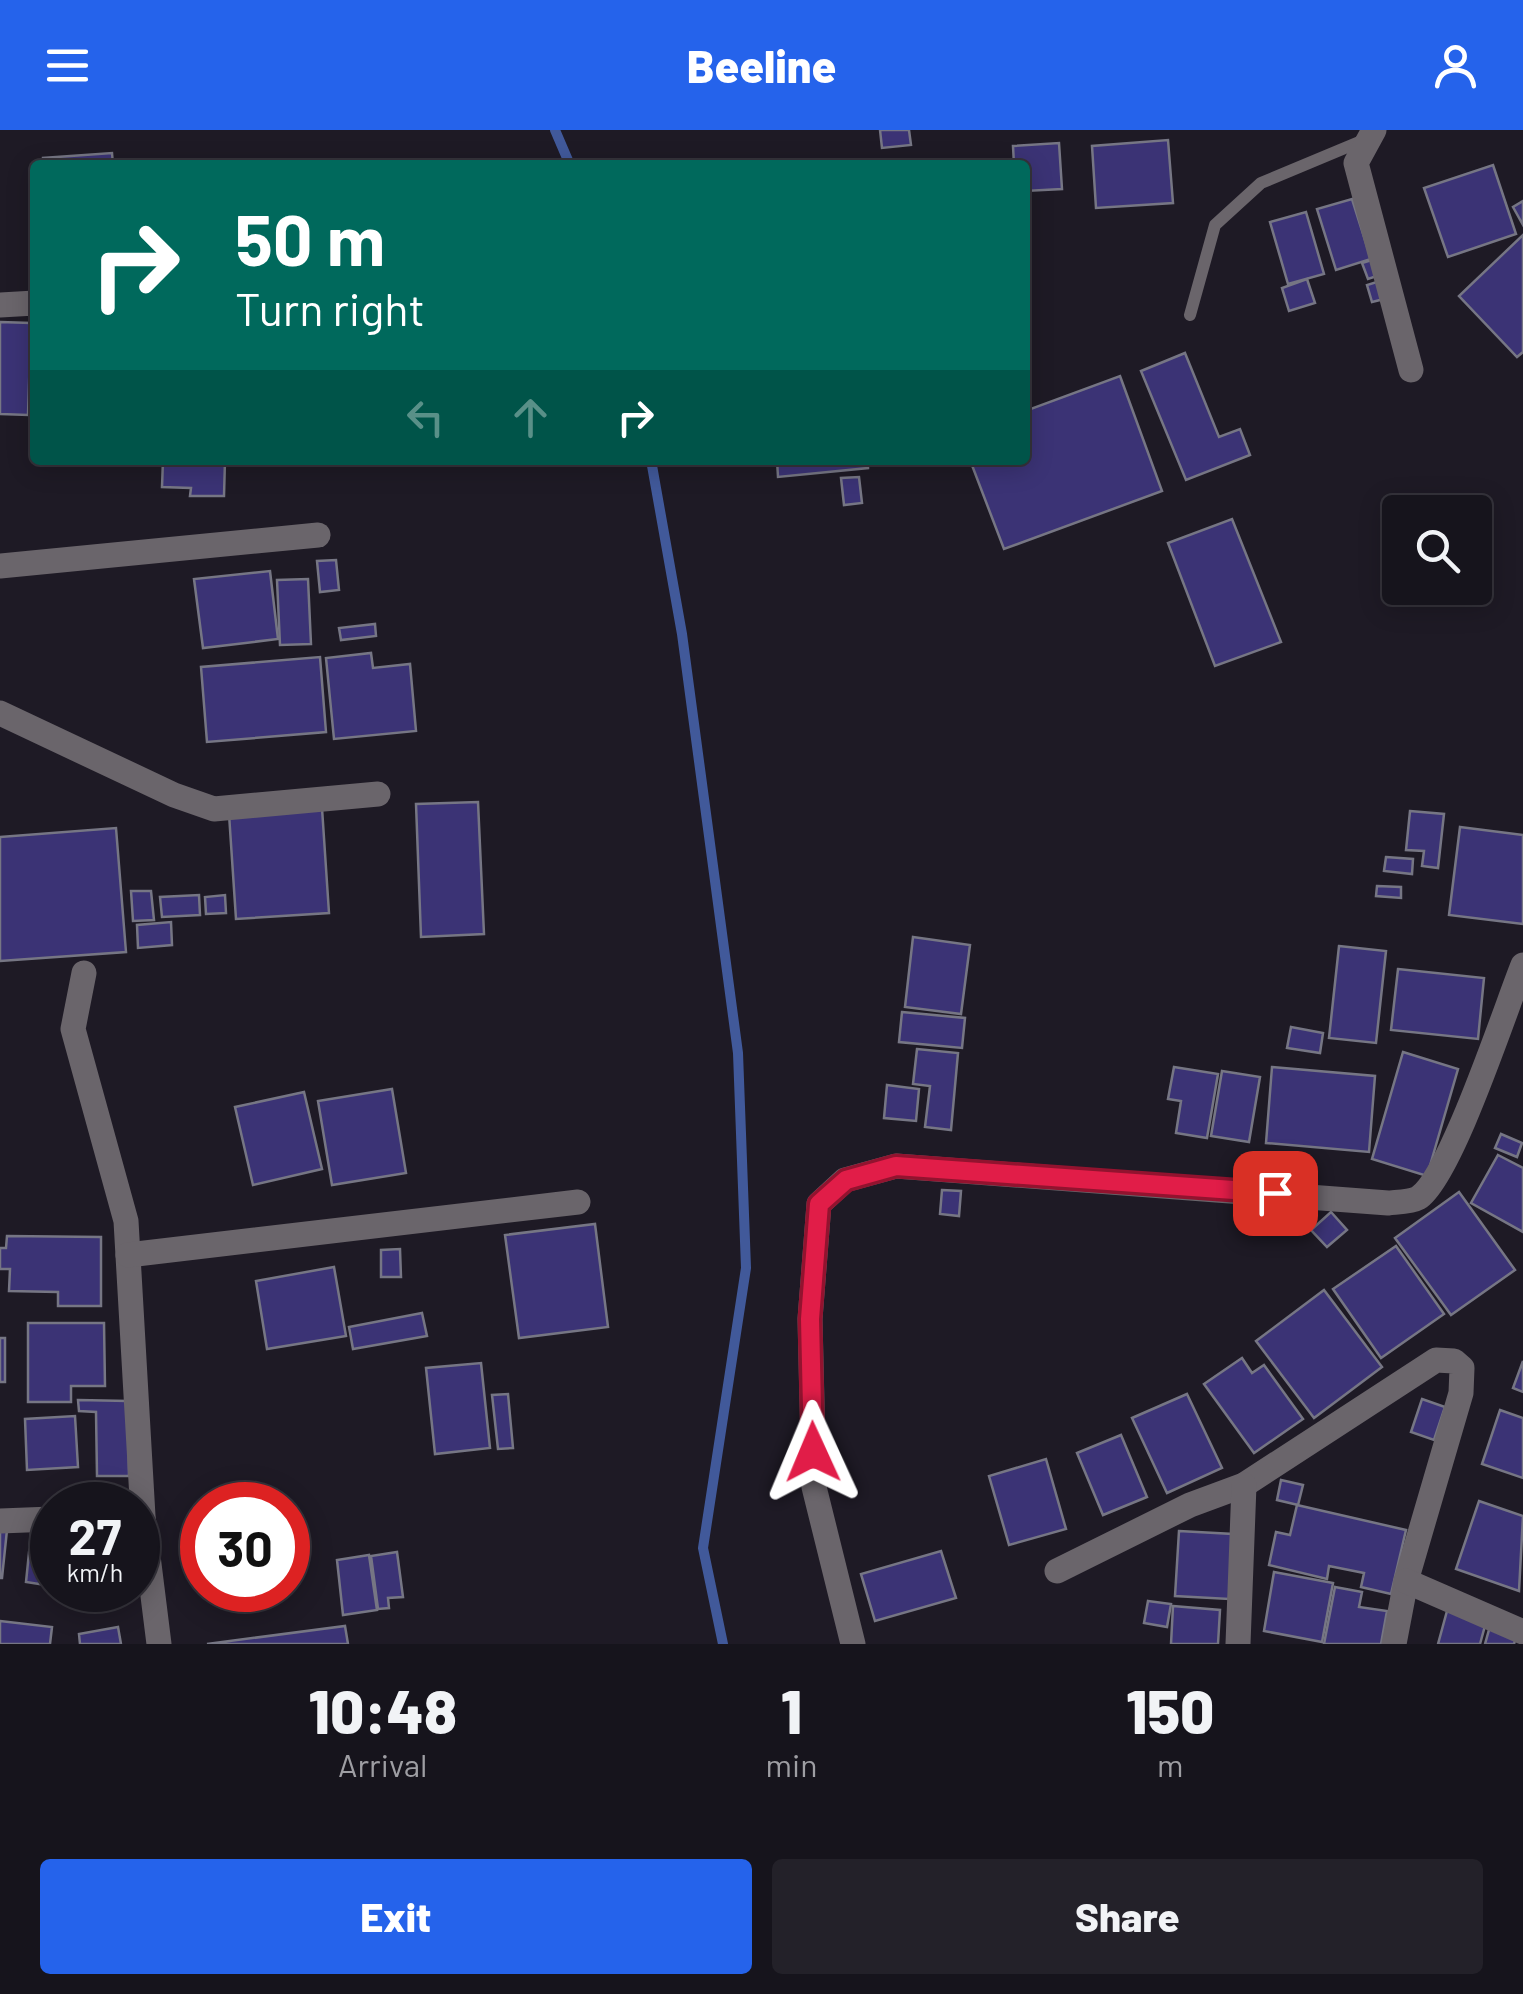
<!DOCTYPE html>
<style>
:root{--surface:#16141c;--page:#232129;--text:#f1f3f6;--muted:#9e9ea3;--line:#35333b;--accent:#2563eb}
body{margin:0;font-family:Barlow,sans-serif;background:var(--page);color:var(--text);height:100vh;display:flex;flex-direction:column;font-size:38px;white-space:nowrap}
*{box-sizing:border-box;margin:0}
p{font-size:32px;color:var(--muted)}
.icon{flex:none;width:55px;height:55px;fill:none;stroke:currentColor;stroke-width:2;stroke-linecap:round;stroke-linejoin:round}
.map{position:relative;height:1514px;overflow:hidden}
.sheet{display:flex;flex-direction:column;background:var(--surface);flex:1}
.sheet>*{flex:none}
.banner{position:absolute;left:30px;top:30px;width:1000px;height:305px;border-radius:10px;box-shadow:0 5px 25px #0003,0 0 0 2px var(--line);background:#00695c;color:#fff;overflow:hidden}
.fabs{position:absolute;left:1382px;top:365px;display:grid;gap:20px}
.fabs a{display:grid;place-items:center;width:110px;height:110px;border-radius:10px;background:var(--surface);box-shadow:0 5px 25px #0003,0 0 0 2px var(--line);font-size:50px}
.speed{position:absolute;left:30px;top:1352px;display:flex;gap:20px;font-size:50px;font-weight:700;text-align:center}
.speed>*{display:grid;place-content:center;width:130px;height:130px;border-radius:50%;background:var(--surface);box-shadow:0 5px 25px #0003,0 0 0 2px var(--line);line-height:1}
.speed small{font-size:25px;font-weight:400}
.speed .limit{border:15px solid #d22;background:#fff;color:#111}
.pin{position:absolute;display:grid;place-items:center;width:85px;height:85px;color:#fff;margin:-42px;border-radius:20px;box-shadow:0 5px 15px #0006}
.me{position:absolute;width:110px;margin:-55px;rotate:359deg;stroke-linejoin:round;filter:drop-shadow(0 0 8px #0008)}
.turn{display:flex;align-items:center;gap:35px;height:210px;padding:0 40px;font-size:45px}
.turn .icon{width:130px;height:130px;stroke-width:2.5}
.turn b{display:block;font-size:70px;line-height:85px}
.lanes{display:flex;align-items:center;height:95px;padding:0 40px;background:#0003;justify-content:center;gap:50px;direction:ltr}
.lanes .off{opacity:.35}
.eta{display:flex;justify-content:space-evenly;align-items:center;height:170px;text-align:center}
.eta b{font-size:60px;font-weight:800;line-height:70px}
.action{display:flex;gap:20px;margin-top:auto;padding:20px 40px}
.action a{flex:1;height:115px;border-radius:10px;background:var(--accent);color:#fff;font-size:40px;font-weight:800;line-height:115px;text-align:center}
.action a+a{background:var(--page);color:var(--text)}
header{display:flex;justify-content:space-between;align-items:center;height:130px;padding:0 40px;background:var(--accent);color:#fff;font-size:45px;font-weight:800}
.map>svg:first-child{display:block}
.lines{fill:none;stroke-linecap:round;stroke-linejoin:round}
.stream{stroke:#41599a;stroke-width:10}
.building{fill:#3b3375;stroke:#767684;stroke-width:2.5}
.lane{stroke:#6a656b;stroke-width:12}
.street{stroke:#6a656b;stroke-width:25}
.route-casing{stroke:#92132f;stroke-width:25}
.route{stroke:#e11d48;stroke-width:18}
</style>
<header><svg class="icon" aria-label="menu" viewBox="0 0 24 24"><path d="M4 6h16M4 12h16M4 18h16"/></svg>Beeline<svg class="icon" aria-label="person" viewBox="0 0 24 24"><circle cx="12" cy="8" r="4"/><path d="M4 21q1-7 8-7t8 7"/></svg></header>
<div class="map">
<svg width="1523" height="1514" viewBox="0 0 1523 1514">
<rect width="100%" height="100%" fill="#1e1a25"/>
<g class="lines">
<g class="stream">
<path d="M 555,0 L 570,35"/>
<path d="M 651,330 L 682,504 L 738,923 L 746,1138 L 703,1418 L 723,1514"/>
</g>
</g>
<g class="building">
<path d="M 880,0 L 909,0 L 911,15 L 882,18 Z"/>
<path d="M 1168,10 L 1173,73 L 1096,78 L 1092,16 Z"/>
<path d="M 1059,13 L 1062,59 L 1025,61 L 1025,35 L 1014,35 L 1013,16 Z"/>
<path d="M 112,23 L 113,35 L 43,35 L 43,28 Z"/>
<path d="M 1493,35 L 1516,104 L 1448,127 L 1424,58 Z"/>
<path d="M 1352,69 L 1371,129 L 1336,140 L 1317,79 Z"/>
<path d="M 1523,71 L 1523,95 L 1513,77 Z"/>
<path d="M 1306,82 L 1324,144 L 1288,154 L 1270,92 Z"/>
<path d="M 1523,105 L 1523,222 L 1517,227 L 1459,166 Z"/>
<path d="M 1378,128 L 1383,144 L 1368,149 L 1362,133 Z"/>
<path d="M 1307,149 L 1315,173 L 1289,181 L 1282,158 Z"/>
<path d="M 1383,150 L 1388,168 L 1372,172 L 1367,155 Z"/>
<path d="M 0,192 L 31,193 L 28,285 L 0,284 Z"/>
<path d="M 1185,223 L 1219,307 L 1240,299 L 1250,325 L 1186,350 L 1141,241 Z"/>
<path d="M 1120,246 L 1162,361 L 1004,419 L 970,330 L 1025,330 L 1025,281 Z"/>
<path d="M 163,330 L 225,330 L 224,366 L 190,366 L 191,358 L 162,357 Z"/>
<path d="M 777,330 L 868,330 L 868,338 L 778,347 Z"/>
<path d="M 859,347 L 862,373 L 844,375 L 841,348 Z"/>
<path d="M 1232,389 L 1281,512 L 1215,536 L 1168,413 Z"/>
<path d="M 336,430 L 339,460 L 320,462 L 317,431 Z"/>
<path d="M 270,441 L 278,509 L 203,518 L 194,449 Z"/>
<path d="M 308,449 L 311,514 L 280,515 L 277,450 Z"/>
<path d="M 375,494 L 376,506 L 341,510 L 339,498 Z"/>
<path d="M 371,523 L 373,538 L 410,534 L 416,601 L 334,609 L 326,528 Z"/>
<path d="M 320,527 L 326,602 L 207,612 L 201,537 Z"/>
<path d="M 478,672 L 484,804 L 421,807 L 416,674 Z"/>
<path d="M 322,678 L 329,783 L 236,789 L 229,684 Z"/>
<path d="M 1410,681 L 1444,684 L 1438,738 L 1422,736 L 1424,721 L 1406,720 Z"/>
<path d="M 1460,697 L 1523,705 L 1523,794 L 1449,785 Z"/>
<path d="M 116,698 L 126,822 L 0,831 L 0,707 Z"/>
<path d="M 1386,727 L 1413,729 L 1412,744 L 1384,741 Z"/>
<path d="M 1377,756 L 1401,757 L 1401,768 L 1376,766 Z"/>
<path d="M 131,761 L 151,761 L 154,790 L 133,791 Z"/>
<path d="M 199,765 L 200,785 L 162,787 L 160,767 Z"/>
<path d="M 225,765 L 226,783 L 206,784 L 205,767 Z"/>
<path d="M 171,792 L 172,815 L 138,818 L 137,795 Z"/>
<path d="M 913,807 L 970,815 L 961,884 L 905,877 Z"/>
<path d="M 1339,816 L 1386,821 L 1376,913 L 1329,908 Z"/>
<path d="M 1398,839 L 1484,848 L 1478,909 L 1391,900 Z"/>
<path d="M 902,882 L 965,888 L 962,918 L 899,912 Z"/>
<path d="M 1291,897 L 1323,903 L 1320,923 L 1287,918 Z"/>
<path d="M 917,919 L 958,923 L 951,1000 L 925,997 L 930,956 L 913,954 Z"/>
<path d="M 1403,922 L 1458,939 L 1427,1046 L 1372,1029 Z"/>
<path d="M 1174,937 L 1218,944 L 1207,1008 L 1176,1003 L 1181,971 L 1168,969 Z"/>
<path d="M 1272,937 L 1375,946 L 1369,1022 L 1266,1013 Z"/>
<path d="M 1222,941 L 1260,947 L 1249,1012 L 1211,1006 Z"/>
<path d="M 887,955 L 919,959 L 916,991 L 884,988 Z"/>
<path d="M 392,959 L 406,1043 L 332,1055 L 318,971 Z"/>
<path d="M 304,962 L 322,1039 L 253,1055 L 235,977 Z"/>
<path d="M 1501,1004 L 1522,1013 L 1517,1027 L 1495,1018 Z"/>
<path d="M 1498,1025 L 1523,1038 L 1523,1102 L 1471,1073 Z"/>
<path d="M 942,1060 L 961,1061 L 959,1086 L 940,1084 Z"/>
<path d="M 1459,1062 L 1515,1140 L 1451,1185 L 1395,1108 Z"/>
<path d="M 1331,1082 L 1347,1100 L 1327,1117 L 1311,1100 Z"/>
<path d="M 595,1094 L 608,1197 L 519,1208 L 505,1105 Z"/>
<path d="M 7,1106 L 101,1107 L 101,1176 L 58,1176 L 58,1162 L 9,1161 L 10,1139 L 0,1139 L 0,1118 L 6,1118 Z"/>
<path d="M 1396,1116 L 1444,1184 L 1381,1228 L 1333,1159 Z"/>
<path d="M 400,1119 L 401,1147 L 381,1147 L 381,1120 Z"/>
<path d="M 334,1137 L 346,1206 L 267,1219 L 256,1151 Z"/>
<path d="M 1324,1160 L 1382,1237 L 1314,1288 L 1256,1211 Z"/>
<path d="M 422,1183 L 427,1206 L 353,1219 L 349,1197 Z"/>
<path d="M 28,1193 L 104,1193 L 105,1256 L 71,1256 L 71,1272 L 28,1272 Z"/>
<rect x="0" y="1208" width="5" height="44"/>
<path d="M 1242,1228 L 1252,1243 L 1264,1235 L 1303,1289 L 1254,1323 L 1204,1254 Z"/>
<path d="M 1523,1231 L 1523,1262 L 1513,1258 Z"/>
<path d="M 481,1233 L 490,1318 L 435,1324 L 426,1238 Z"/>
<path d="M 508,1264 L 513,1318 L 498,1319 L 492,1265 Z"/>
<path d="M 1187,1264 L 1222,1338 L 1167,1363 L 1132,1288 Z"/>
<path d="M 1422,1269 L 1445,1277 L 1434,1310 L 1411,1302 Z"/>
<path d="M 78,1270 L 128,1271 L 129,1346 L 97,1346 L 96,1282 L 79,1281 Z"/>
<path d="M 1500,1280 L 1523,1288 L 1523,1348 L 1482,1334 Z"/>
<path d="M 75,1286 L 78,1337 L 27,1340 L 25,1289 Z"/>
<path d="M 1121,1305 L 1147,1367 L 1103,1385 L 1077,1323 Z"/>
<path d="M 1046,1329 L 1066,1399 L 1009,1415 L 989,1346 Z"/>
<path d="M 1281,1350 L 1303,1355 L 1298,1375 L 1277,1370 Z"/>
<path d="M 1479,1371 L 1523,1386 L 1519,1461 L 1456,1439 Z"/>
<path d="M 1297,1375 L 1406,1400 L 1391,1464 L 1361,1457 L 1364,1443 L 1329,1436 L 1327,1449 L 1269,1435 L 1276,1402 L 1290,1405 Z"/>
<path d="M 0,1399 L 7,1400 L 2,1448 L 0,1448 Z"/>
<path d="M 1179,1401 L 1233,1404 L 1229,1469 L 1175,1466 Z"/>
<path d="M 31,1403 L 52,1405 L 52,1456 L 26,1452 Z"/>
<path d="M 941,1421 L 956,1468 L 875,1491 L 861,1444 Z"/>
<path d="M 397,1422 L 403,1467 L 388,1468 L 389,1478 L 378,1479 L 371,1426 Z"/>
<path d="M 369,1425 L 377,1480 L 343,1485 L 337,1430 Z"/>
<path d="M 1274,1442 L 1333,1453 L 1322,1512 L 1264,1501 Z"/>
<path d="M 1335,1457 L 1362,1462 L 1359,1477 L 1387,1481 L 1381,1514 L 1324,1514 Z"/>
<path d="M 106,1460 L 135,1460 L 134,1468 L 105,1465 Z"/>
<path d="M 1148,1471 L 1171,1474 L 1167,1497 L 1144,1493 Z"/>
<path d="M 1173,1476 L 1220,1480 L 1218,1514 L 1171,1514 Z"/>
<path d="M 1447,1481 L 1486,1492 L 1480,1514 L 1438,1514 Z"/>
<path d="M 1494,1482 L 1521,1490 L 1514,1514 L 1485,1514 Z"/>
<path d="M 0,1491 L 52,1497 L 50,1514 L 0,1514 Z"/>
<path d="M 345,1496 L 348,1514 L 207,1514 Z"/>
<path d="M 118,1497 L 121,1514 L 80,1514 L 79,1504 Z"/>
</g>
<g class="lines">
<path class="lane" d="M 1190,185 L 1215,95 L 1261,53 L 1364,10"/>
<g class="street">
<path d="M 1374,0 L 1356,33 L 1411,240"/>
<path d="M 0,175 L 35,173"/>
<path d="M 0,436 L 318,405"/>
<path d="M 0,583 L 174,665 L 214,679 L 378,664"/>
<path d="M 84,843 L 73,899 L 126,1091 L 143,1386 L 159,1514"/>
<path d="M 128,1125 L 578,1072"/>
<path d="M 0,1391 L 52,1389"/>
<path d="M 1057,1441 L 1190,1375 L 1244,1355 L 1436,1230 L 1454,1231 L 1462,1238 L 1461,1263 L 1406,1451 L 1394,1514"/>
<path d="M 1406,1451 L 1523,1502"/>
<path d="M 853,1514 L 814,1357 L 810,1189 L 819,1074 L 845,1050 L 896,1036 L 1388,1073 C 1396,1072 1411,1072 1418,1068 C 1450,1049 1506,877 1523,835"/>
<path d="M 1238,1514 L 1244,1355"/>
</g>
</g>
<g class="lines">
<g class="route-casing">
<path id="route" d="M 813,1322 L 810,1189 L 819,1074 L 846,1050 L 896,1036 L 1275,1063"/>
</g>
<use href="#route" class="route"/>
</g>
</svg>
<div class="fabs">
<a><svg class="icon" aria-label="search" viewBox="0 0 24 24"><circle cx="10" cy="10" r="6"/><path d="M15 15l6 6"/></svg></a>
</div>
<div class="speed"><div>27<small>km/h</small></div><div class="limit">30</div></div>
<div class="pin" style="left:1275px;top:1063px;background:#d93025"><svg class="icon" aria-label="arrive" viewBox="0 0 24 24"><path d="M6 21V4h12l-3 4 3 4H6"/></svg></div>
<svg class="me" style="left:813px;top:1322px" viewBox="-20 -20 40 40"><path d="M0-17L14 15 0 8-14 15z" fill="#e11d48" stroke="#fff" stroke-width="4"/></svg>
<div class="banner">
<div class="turn"><svg class="icon" aria-label="right" viewBox="0 0 24 24"><path d="M7 20v-9h11M14 6l5 5-5 5"/></svg><div><b>50 m</b>Turn right</div></div>
<div class="lanes"><svg class="icon off" aria-label="left" viewBox="0 0 24 24"><path d="M17 20v-9H6M10 6l-5 5 5 5"/></svg><svg class="icon off" aria-label="ahead" viewBox="0 0 24 24"><path d="M12 20V5M6 11l6-6 6 6"/></svg><svg class="icon" aria-label="right" viewBox="0 0 24 24"><path d="M7 20v-9h11M14 6l5 5-5 5"/></svg></div>
</div>
</div>
<section class="sheet">
<div class="eta">
<div><b>10:48</b><p>Arrival</p></div>
<div><b>1</b><p>min</p></div>
<div><b>150</b><p>m</p></div>
</div>
<div class="action"><a>Exit</a><a>Share</a></div>
</section>
